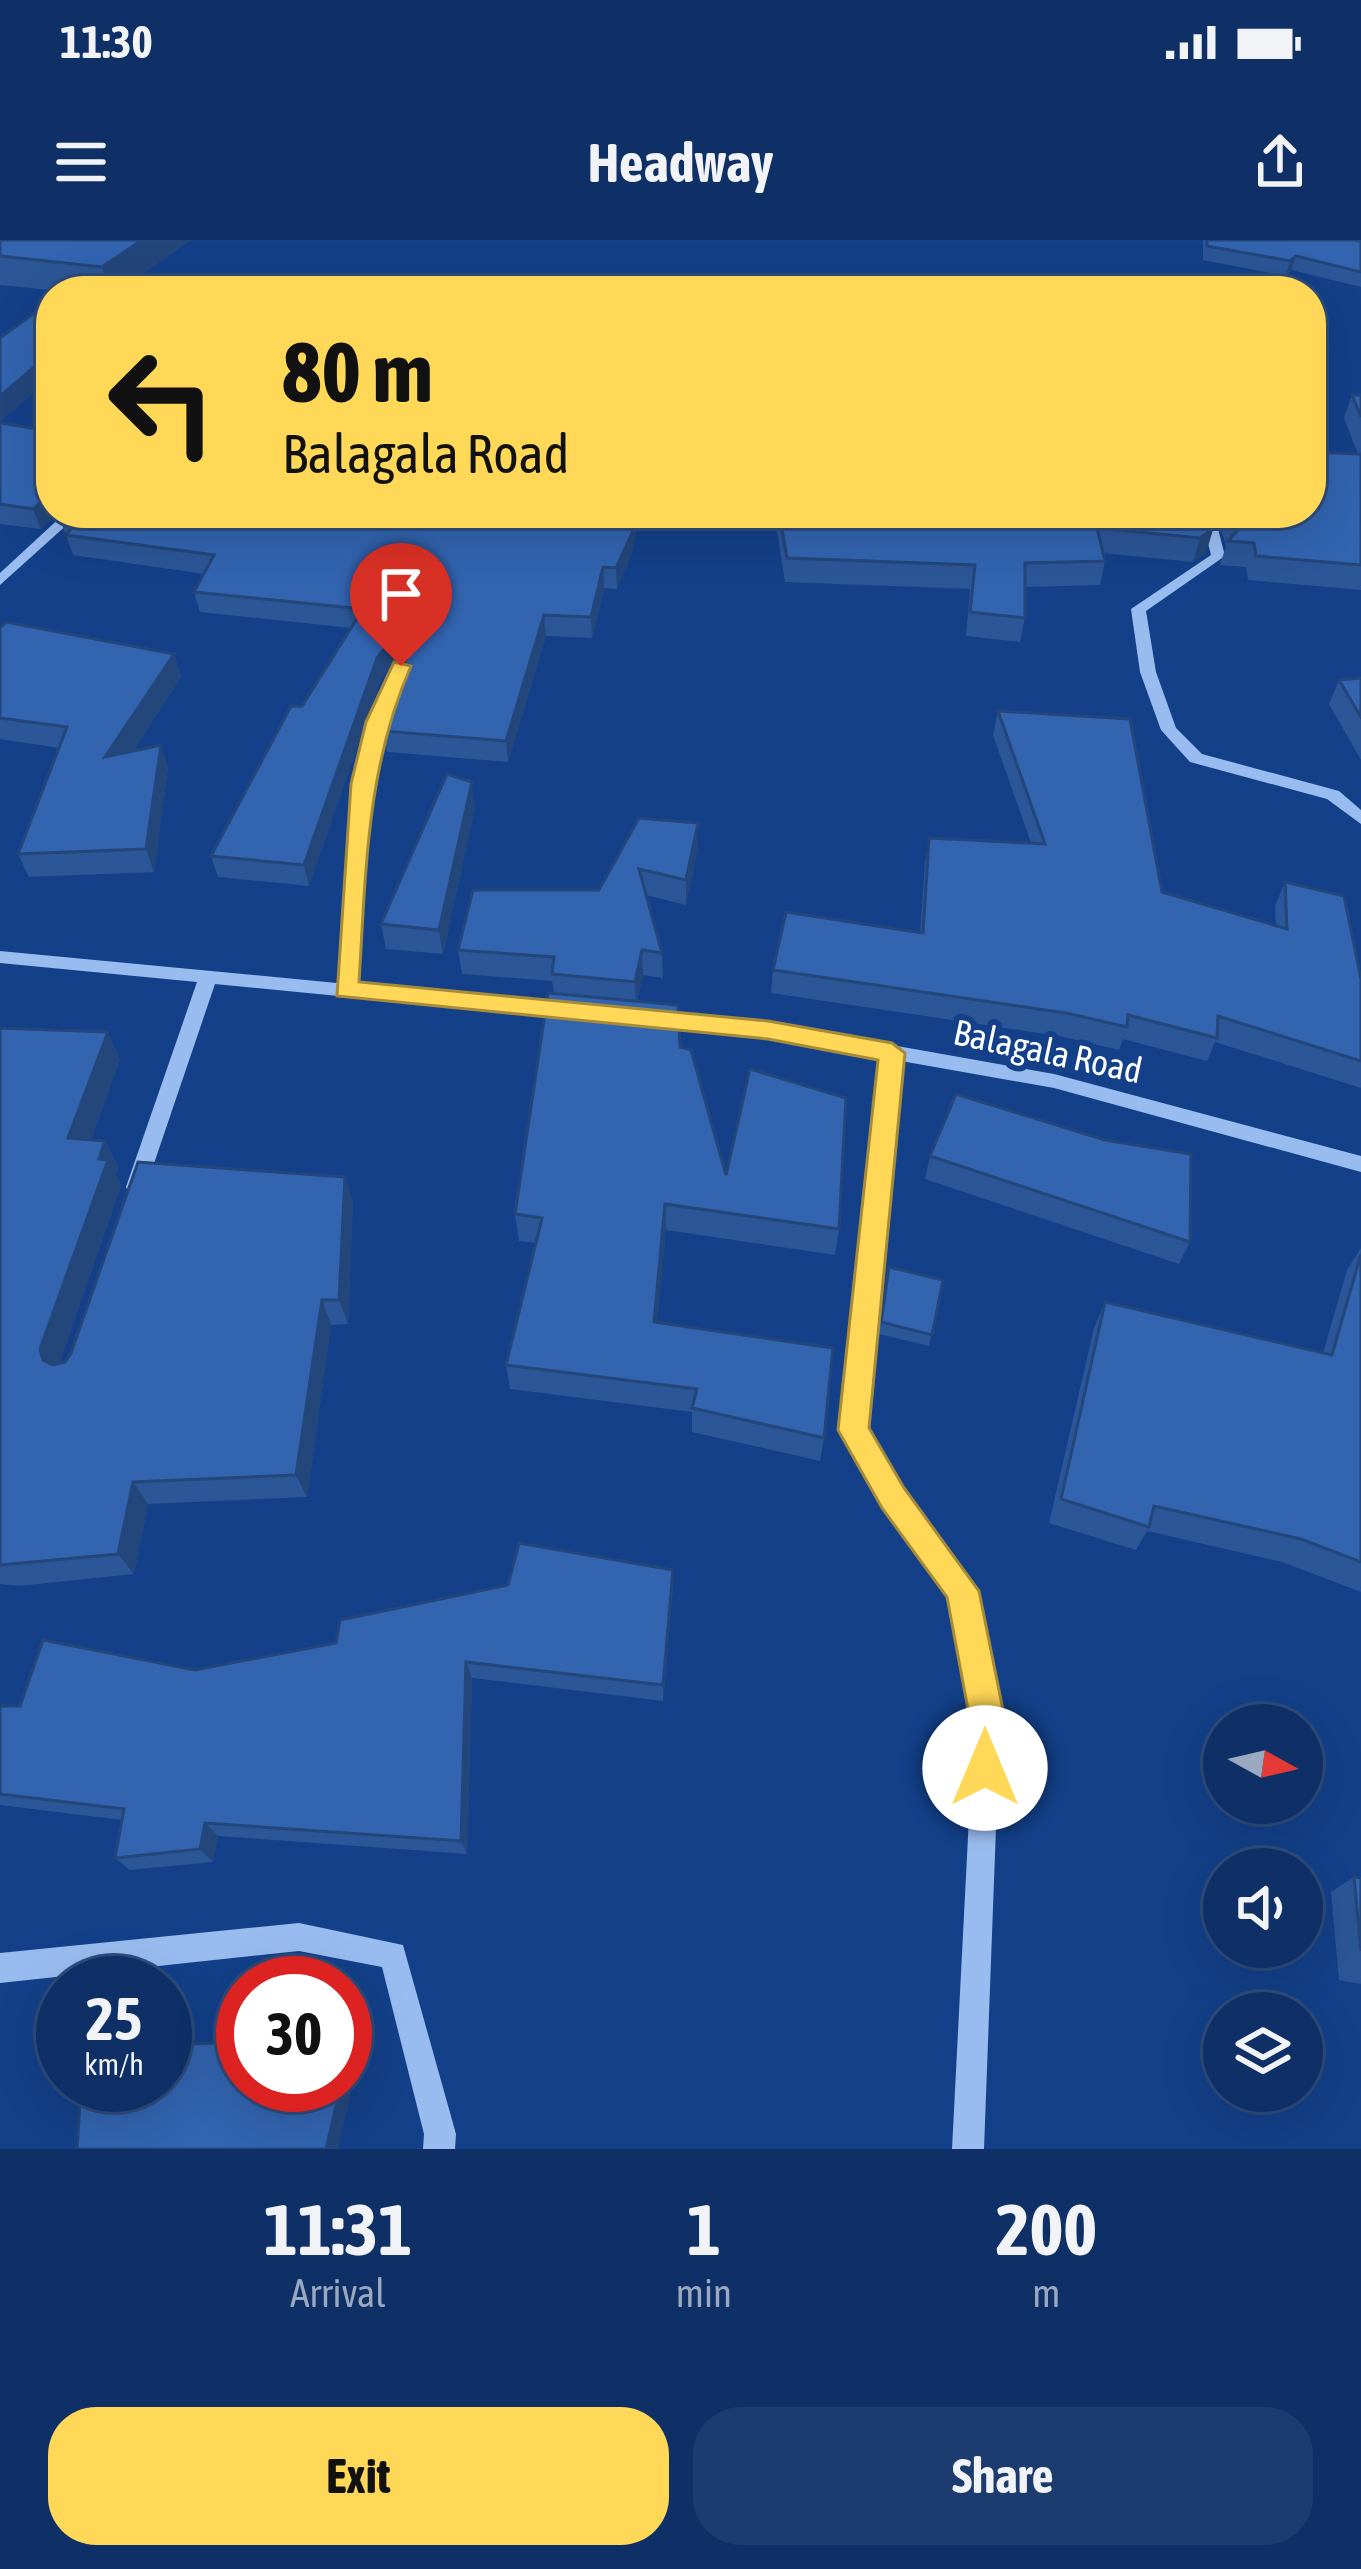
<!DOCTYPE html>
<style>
:root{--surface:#0e3067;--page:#1c3c70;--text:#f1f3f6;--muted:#9ba9c0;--line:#2e4b7b;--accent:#ffd858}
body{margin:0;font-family:"Asap Condensed",sans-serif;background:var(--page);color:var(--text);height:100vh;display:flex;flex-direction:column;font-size:45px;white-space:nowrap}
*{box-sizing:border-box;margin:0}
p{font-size:39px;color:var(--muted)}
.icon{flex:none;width:66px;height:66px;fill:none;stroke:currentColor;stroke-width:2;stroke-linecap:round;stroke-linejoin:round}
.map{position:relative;height:1909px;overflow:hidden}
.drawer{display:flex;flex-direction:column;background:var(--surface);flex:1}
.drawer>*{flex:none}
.guide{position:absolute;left:36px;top:36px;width:1290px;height:252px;border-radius:48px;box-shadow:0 12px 48px #0002,0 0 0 3px var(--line);background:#ffd858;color:#111;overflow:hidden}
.needle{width:78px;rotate:98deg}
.tools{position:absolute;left:1203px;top:1464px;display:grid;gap:24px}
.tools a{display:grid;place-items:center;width:120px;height:120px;border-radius:50%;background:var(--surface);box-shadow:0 12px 48px #0002,0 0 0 3px var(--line);font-size:60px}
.speed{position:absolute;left:36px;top:1716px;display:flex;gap:24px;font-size:60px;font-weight:700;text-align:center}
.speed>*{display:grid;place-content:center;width:156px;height:156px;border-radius:50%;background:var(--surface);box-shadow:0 12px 48px #0002,0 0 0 3px var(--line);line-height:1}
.speed small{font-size:30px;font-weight:400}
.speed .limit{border:18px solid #d22;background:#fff;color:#111}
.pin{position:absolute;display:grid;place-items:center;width:102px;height:102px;color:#fff;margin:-123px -51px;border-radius:50% 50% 50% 0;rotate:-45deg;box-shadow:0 0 12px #0007}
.pin .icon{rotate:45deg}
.me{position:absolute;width:132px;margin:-66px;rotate:0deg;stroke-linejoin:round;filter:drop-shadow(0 0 9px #0008)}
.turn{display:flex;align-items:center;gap:42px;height:252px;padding:0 48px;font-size:54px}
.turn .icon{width:156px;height:156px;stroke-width:2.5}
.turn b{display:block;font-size:84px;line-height:102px}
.eta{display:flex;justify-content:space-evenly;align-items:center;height:204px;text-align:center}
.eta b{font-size:72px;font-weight:700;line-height:84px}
.cta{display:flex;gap:24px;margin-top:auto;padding:24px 48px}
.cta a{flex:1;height:138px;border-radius:48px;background:var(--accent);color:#111;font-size:48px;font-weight:700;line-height:138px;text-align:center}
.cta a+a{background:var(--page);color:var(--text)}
.status{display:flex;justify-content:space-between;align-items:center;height:84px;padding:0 60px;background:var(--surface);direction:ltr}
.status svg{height:33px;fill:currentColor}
header{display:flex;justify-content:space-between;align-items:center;height:156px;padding:0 48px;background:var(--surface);font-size:54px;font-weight:700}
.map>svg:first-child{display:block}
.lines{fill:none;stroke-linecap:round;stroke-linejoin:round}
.minor{fill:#99bcf0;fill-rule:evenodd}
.wall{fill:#2b5697}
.shaded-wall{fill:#23467b}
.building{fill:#3264b0;stroke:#23467b;stroke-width:3}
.route{fill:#ffd858;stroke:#a68c39;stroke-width:3}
.labels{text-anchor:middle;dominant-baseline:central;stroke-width:12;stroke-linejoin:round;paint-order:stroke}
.street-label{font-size:36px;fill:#fff;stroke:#134089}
</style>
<div class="status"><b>11:30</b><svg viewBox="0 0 49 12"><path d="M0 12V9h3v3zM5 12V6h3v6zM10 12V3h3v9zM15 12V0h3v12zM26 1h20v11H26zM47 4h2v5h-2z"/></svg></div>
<header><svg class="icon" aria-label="menu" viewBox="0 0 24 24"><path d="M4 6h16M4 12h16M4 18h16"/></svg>Headway<svg class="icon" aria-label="share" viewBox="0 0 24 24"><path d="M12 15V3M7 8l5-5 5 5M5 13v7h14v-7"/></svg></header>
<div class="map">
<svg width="1361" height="1909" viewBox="0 0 1361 1909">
<rect width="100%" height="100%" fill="#134089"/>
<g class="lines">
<g class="minor">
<path d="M 65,273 L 80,273 L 0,345 L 0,333 Z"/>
<path d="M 1200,273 L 1214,273 L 1225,316 L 1146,371 L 1156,432 L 1176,488 L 1202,514 L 1339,551 L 1361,570 L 1361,584 L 1327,559 L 1190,522 L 1161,490 L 1140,432 L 1131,369 L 1211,315 Z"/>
<path d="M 401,421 L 409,426 C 368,529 363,635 356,744 L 573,765 L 583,772 L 573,779 L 215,744 L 146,947 L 143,953 L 129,953 L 126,947 L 197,742 L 0,723 L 0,711 L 337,743 C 342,686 356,448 401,421 Z"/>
<path d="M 652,772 L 768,783 L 1054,834 L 1361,916 L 1361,932 L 1054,848 L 901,821 L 865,1189 L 902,1250 L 972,1342 L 1000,1480 L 984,1909 L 952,1909 L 974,1480 L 951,1356 L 884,1266 L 841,1190 L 882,817 L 768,797 L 645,784 L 642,779 L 645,774 Z"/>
<path d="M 299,1683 L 403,1705 L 456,1894 L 455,1909 L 423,1909 L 424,1894 L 382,1727 L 299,1711 L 0,1743 L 0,1713 Z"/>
</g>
</g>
<g class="wall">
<path d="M 0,0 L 191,0 L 118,51 L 60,51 L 0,45 Z"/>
<path d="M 1203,0 L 1361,0 L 1361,47 L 1291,30 L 1286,36 L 1203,20 Z"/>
<path d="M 1352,155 L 1361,155 L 1361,350 L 1248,340 L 1246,327 L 1220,325 L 1226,306 L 1216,273 L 1311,273 L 1358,214 L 1344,178 Z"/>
<path d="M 0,183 L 51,273 L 640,273 L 632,313 L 617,349 L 604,348 L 592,398 L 546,396 L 508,522 L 387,512 L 383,491 L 405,423 L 397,418 L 381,439 L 309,646 L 218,637 L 211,616 L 351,388 L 200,372 L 194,352 L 204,334 L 73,315 L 66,295 L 68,293 L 65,293 L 58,273 L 41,289 L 0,284 Z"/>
<path d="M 778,273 L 1209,273 L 1213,289 L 1206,313 L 1193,322 L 1103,313 L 1105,321 L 1100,345 L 1025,347 L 1025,378 L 1020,402 L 966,396 L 970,349 L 785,342 L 777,291 Z"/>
<path d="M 0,388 L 174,414 L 181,437 L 133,511 L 168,528 L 154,632 L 29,637 L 18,614 L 59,508 L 0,499 Z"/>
<path d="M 1361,438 L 1361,520 L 1329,464 L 1339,440 Z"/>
<path d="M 998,471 L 1162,652 L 1276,685 L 1275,666 L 1285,642 L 1361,739 L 1361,848 L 1215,802 L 1207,821 L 1123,799 L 1119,810 L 1059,796 L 771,753 L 773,730 L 920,693 L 925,622 L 929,598 L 1031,603 L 993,495 Z"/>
<path d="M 475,567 L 443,714 L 386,709 L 381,684 Z"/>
<path d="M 698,583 L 698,608 L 686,665 L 646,655 L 662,713 L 663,738 L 643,735 L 637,761 L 680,807 L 726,935 L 839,989 L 835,1015 L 666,990 L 657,1082 L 824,1198 L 820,1221 L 692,1192 L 692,1172 L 510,1149 L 506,1125 L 536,1003 L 519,1001 L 515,974 L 554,753 L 552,741 L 462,734 L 458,710 L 599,650 Z"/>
<path d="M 0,788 L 120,819 L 91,900 L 105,901 L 118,927 L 116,935 L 121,946 L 59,1124 L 65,1122 L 345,937 L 353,963 L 348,1084 L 331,1085 L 307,1257 L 148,1264 L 134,1334 L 19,1346 L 0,1344 Z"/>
<path d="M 930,916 L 1190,1002 L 1179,1024 L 925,939 Z"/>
<path d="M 1361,1008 L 1361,1352 L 1282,1322 L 1147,1291 L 1136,1310 L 1049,1283 L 1094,1088 L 1105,1062 L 1323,1113 L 1347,1030 Z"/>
<path d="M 889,1027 L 943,1040 L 929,1106 L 879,1094 Z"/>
<path d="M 673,1348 L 663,1461 L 472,1438 L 467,1614 L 218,1596 L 213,1622 L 130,1630 L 115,1618 L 122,1580 L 0,1565 L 0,1466 L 20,1466 L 195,1430 Z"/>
<path d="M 1354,1637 L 1361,1638 L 1361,1744 L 1339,1740 L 1331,1652 Z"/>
</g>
<g class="shaded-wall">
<path d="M 142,0 L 191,0 L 118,51 L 109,51 L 102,27 Z"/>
<path d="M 1296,16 L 1291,30 L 1286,36 L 1290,21 Z"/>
<path d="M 51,113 L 51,138 L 0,182 L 0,156 Z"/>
<path d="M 51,253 L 51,273 L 58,273 L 41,289 L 33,269 Z"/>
<path d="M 636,273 L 640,273 L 632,313 L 617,349 L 616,328 Z"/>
<path d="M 1213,289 L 1206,313 L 1193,322 L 1200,298 Z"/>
<path d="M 603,327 L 604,348 L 592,398 L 591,377 Z"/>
<path d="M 544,375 L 546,396 L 508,522 L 506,501 Z"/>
<path d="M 394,397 L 397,418 L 381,439 L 309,646 L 304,625 L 377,418 Z"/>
<path d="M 174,414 L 181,437 L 114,540 L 105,517 Z"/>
<path d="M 161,505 L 168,528 L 154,632 L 146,609 Z"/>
<path d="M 472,542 L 475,567 L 443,714 L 439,690 Z"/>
<path d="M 698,583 L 698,608 L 686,665 L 686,640 Z"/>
<path d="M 642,710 L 643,735 L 636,766 L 635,742 Z"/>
<path d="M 108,792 L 120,819 L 82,925 L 68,898 Z"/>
<path d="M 105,901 L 118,927 L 116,935 L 121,946 L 56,1134 L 43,1120 L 40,1109 Z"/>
<path d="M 345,937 L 353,963 L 348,1084 L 339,1060 Z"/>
<path d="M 665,964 L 666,990 L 655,1107 L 654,1082 Z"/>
<path d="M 322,1060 L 331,1085 L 307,1257 L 296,1235 Z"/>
<path d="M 133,1242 L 148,1264 L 134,1334 L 118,1314 Z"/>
<path d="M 673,1330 L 673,1348 L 663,1461 L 663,1445 Z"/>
<path d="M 466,1422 L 472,1438 L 467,1614 L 461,1601 Z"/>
<path d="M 205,1583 L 218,1596 L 213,1622 L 200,1609 Z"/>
<path d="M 355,1786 L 364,1794 L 338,1909 L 326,1909 L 341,1845 L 345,1845 L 345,1828 Z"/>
</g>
<g class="building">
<path d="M 0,0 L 142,0 L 102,27 L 0,16 Z"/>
<path d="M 1207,0 L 1356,0 L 1361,1 L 1361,32 L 1296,16 L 1290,21 L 1207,6 Z"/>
<path d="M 48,63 L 51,67 L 51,113 L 0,156 L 0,98 Z"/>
<path d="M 1352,155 L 1361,155 L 1361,177 Z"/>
<path d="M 0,183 L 51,191 L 51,253 L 33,269 L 0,264 Z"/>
<path d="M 1311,212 L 1361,214 L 1361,325 L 1256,316 L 1254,303 L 1228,301 L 1237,291 L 1231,273 L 1311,273 Z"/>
<path d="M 64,273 L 636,273 L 632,293 L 616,328 L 603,327 L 591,377 L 544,375 L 506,501 L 383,491 L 410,407 L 394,397 L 377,418 L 304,625 L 211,616 L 291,466 L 302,466 L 363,369 L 194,352 L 214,315 L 66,295 L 82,275 Z"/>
<path d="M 779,273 L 1209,273 L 1213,289 L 1200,298 L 1097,288 L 1105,321 L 1025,323 L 1025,378 L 970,372 L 975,325 L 787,318 Z"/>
<path d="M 6,382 L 174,414 L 105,517 L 161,505 L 146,609 L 18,614 L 67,487 L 0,478 L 0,388 Z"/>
<path d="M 1361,438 L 1361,477 L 1339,440 Z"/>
<path d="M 998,471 L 1130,479 L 1162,652 L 1287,689 L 1285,642 L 1344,656 L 1361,739 L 1361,821 L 1218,776 L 1217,798 L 1128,775 L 1127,787 L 1066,773 L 773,730 L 786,672 L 923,693 L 929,598 L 1045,604 Z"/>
<path d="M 447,534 L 472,542 L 439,690 L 381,684 Z"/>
<path d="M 639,578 L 698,583 L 686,640 L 639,629 L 662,713 L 642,710 L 635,742 L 552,734 L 554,717 L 458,710 L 473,650 L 599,650 Z"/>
<path d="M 548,753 L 678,765 L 680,807 L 691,810 L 726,935 L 750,829 L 846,858 L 839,989 L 665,964 L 654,1082 L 833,1108 L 824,1198 L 692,1168 L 697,1149 L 506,1125 L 542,978 L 515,974 Z"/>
<path d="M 0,788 L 108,792 L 68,898 L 105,901 L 99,919 L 108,920 L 40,1109 L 43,1120 L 53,1125 L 65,1122 L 71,1113 L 138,922 L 345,937 L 339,1060 L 322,1060 L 296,1235 L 133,1242 L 118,1314 L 0,1325 Z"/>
<path d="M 956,854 L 1105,900 L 1191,914 L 1190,1002 L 930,916 Z"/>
<path d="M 1361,1014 L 1361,1322 L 1301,1299 L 1154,1266 L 1149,1287 L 1061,1259 L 1105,1062 L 1332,1115 Z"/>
<path d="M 889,1027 L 943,1040 L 932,1095 L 881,1082 Z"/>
<path d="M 519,1303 L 673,1330 L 663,1445 L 466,1422 L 461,1601 L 205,1583 L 200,1609 L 115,1618 L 124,1569 L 0,1554 L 0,1466 L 20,1466 L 43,1400 L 195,1430 L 336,1403 L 340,1380 L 508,1345 Z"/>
<path d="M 1354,1637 L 1361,1638 L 1361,1711 Z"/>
<path d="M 345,1785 L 355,1786 L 345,1828 Z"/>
<path d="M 243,1795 L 243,1845 L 341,1845 L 326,1909 L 77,1909 L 81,1845 L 165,1845 L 165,1805 L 241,1802 Z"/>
</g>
<path class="route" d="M 394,422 L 411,426 C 366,528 366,633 359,742 L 768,781 L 892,803 L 905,813 L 869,1188 L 904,1248 L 979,1351 L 1005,1480 L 998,1540 L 985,1545 L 973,1540 L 968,1528 L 970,1480 L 947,1357 L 882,1268 L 838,1190 L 878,820 L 768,799 L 337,756 L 351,544 L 366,482 Z"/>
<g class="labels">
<g class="street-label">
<text transform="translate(1048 811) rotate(12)">Balagala Road</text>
</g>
</g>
</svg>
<div class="tools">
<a><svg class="needle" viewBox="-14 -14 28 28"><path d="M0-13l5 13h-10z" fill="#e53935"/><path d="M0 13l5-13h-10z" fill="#9ba9c0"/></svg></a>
<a><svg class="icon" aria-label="sound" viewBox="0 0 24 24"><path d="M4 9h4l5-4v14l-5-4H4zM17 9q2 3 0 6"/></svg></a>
<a><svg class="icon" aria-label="layers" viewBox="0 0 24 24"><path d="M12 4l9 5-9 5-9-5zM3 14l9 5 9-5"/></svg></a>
</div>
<div class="speed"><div>25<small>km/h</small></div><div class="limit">30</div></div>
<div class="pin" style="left:401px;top:426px;background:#d93025"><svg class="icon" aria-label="arrive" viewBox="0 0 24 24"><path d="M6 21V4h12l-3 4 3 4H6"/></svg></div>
<svg class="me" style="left:985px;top:1528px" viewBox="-20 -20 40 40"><circle r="19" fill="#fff"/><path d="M0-13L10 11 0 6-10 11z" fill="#ffd858"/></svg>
<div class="guide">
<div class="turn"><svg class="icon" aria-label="left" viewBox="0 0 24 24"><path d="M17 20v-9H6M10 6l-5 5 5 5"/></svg><div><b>80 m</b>Balagala Road</div></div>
</div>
</div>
<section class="drawer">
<div class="eta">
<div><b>11:31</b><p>Arrival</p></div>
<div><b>1</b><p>min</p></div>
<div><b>200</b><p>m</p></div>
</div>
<div class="cta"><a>Exit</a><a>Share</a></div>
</section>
